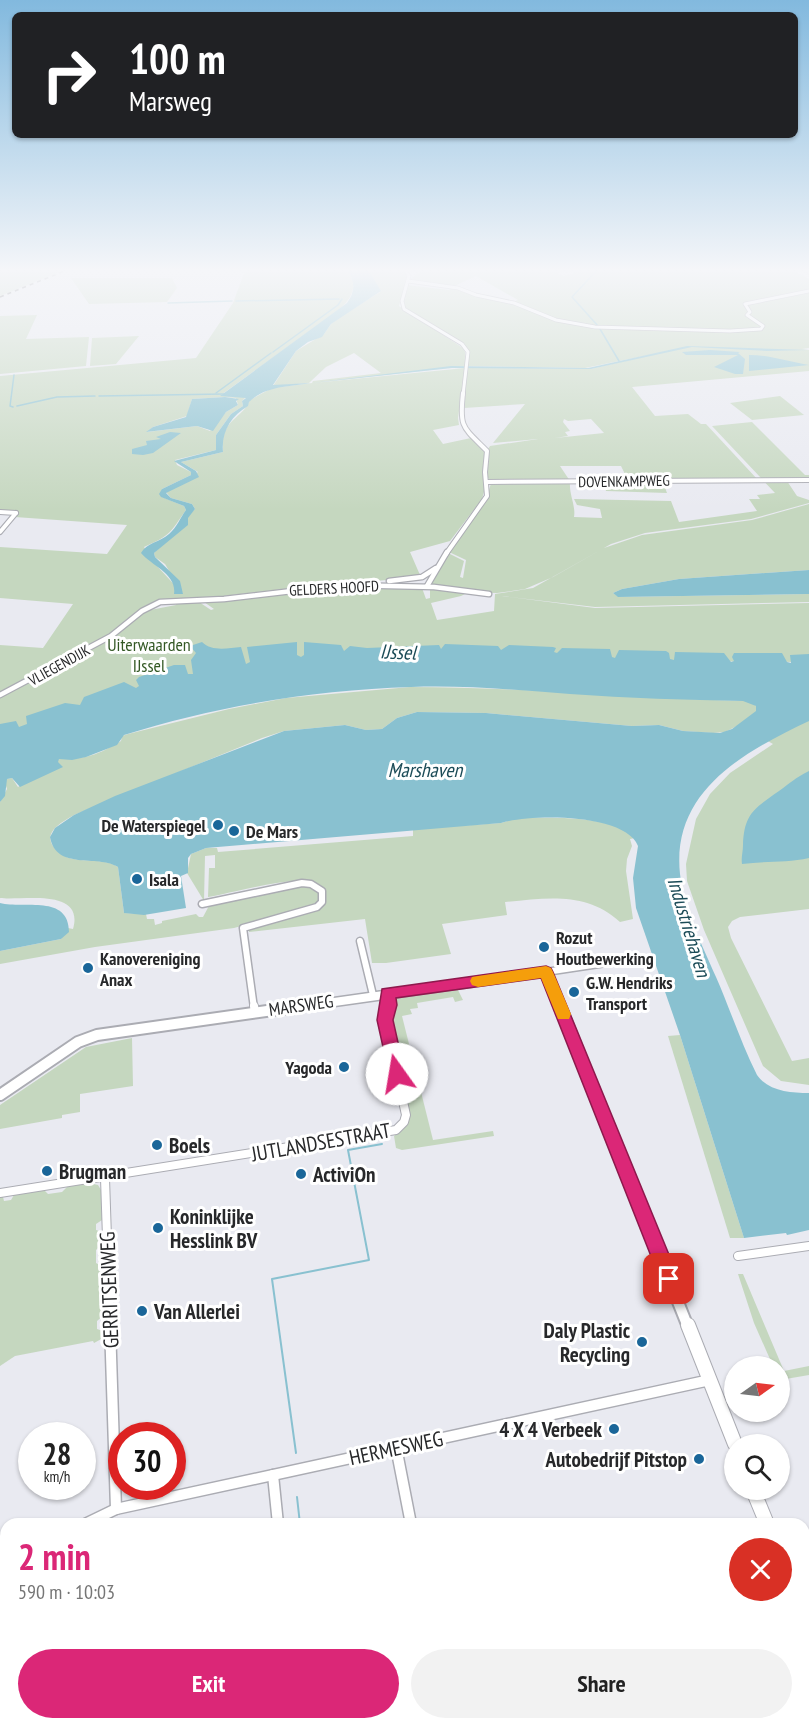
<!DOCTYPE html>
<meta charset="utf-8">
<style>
:root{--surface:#fff;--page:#f2f2f2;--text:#222;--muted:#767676;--accent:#db2777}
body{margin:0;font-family:"PT Sans Narrow",sans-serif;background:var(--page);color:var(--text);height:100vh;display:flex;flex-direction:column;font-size:22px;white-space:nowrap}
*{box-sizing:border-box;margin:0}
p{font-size:20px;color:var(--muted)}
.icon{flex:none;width:33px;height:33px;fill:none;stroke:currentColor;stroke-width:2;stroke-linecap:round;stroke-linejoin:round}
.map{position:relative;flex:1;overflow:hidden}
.side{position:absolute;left:0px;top:1518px;width:810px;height:212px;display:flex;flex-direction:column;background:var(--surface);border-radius:18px 18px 0 0;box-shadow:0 2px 4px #0004}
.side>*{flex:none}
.top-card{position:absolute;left:12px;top:12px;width:786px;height:126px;border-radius:9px;box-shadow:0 2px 4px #0004;background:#202124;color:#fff;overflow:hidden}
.needle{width:39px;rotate:76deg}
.controls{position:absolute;left:724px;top:1356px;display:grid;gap:12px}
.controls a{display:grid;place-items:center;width:66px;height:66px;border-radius:50%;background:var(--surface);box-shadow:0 2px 4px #0004;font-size:30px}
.speed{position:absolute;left:18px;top:1422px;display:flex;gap:12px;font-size:30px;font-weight:700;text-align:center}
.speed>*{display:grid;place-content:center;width:78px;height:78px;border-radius:50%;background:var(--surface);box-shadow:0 2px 4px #0004;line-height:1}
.speed small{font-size:15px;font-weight:400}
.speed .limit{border:9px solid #d22;background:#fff;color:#111}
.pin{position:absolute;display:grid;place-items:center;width:51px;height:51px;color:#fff;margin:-26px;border-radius:12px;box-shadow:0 3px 9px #0006}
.me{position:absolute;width:66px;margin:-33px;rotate:347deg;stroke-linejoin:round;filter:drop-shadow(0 0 4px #0008)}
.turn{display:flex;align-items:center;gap:21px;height:126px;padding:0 18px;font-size:27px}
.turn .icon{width:78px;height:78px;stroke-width:2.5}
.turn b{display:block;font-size:42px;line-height:51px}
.round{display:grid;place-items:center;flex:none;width:63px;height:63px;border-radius:32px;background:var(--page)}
.overview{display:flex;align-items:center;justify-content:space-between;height:102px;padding:0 18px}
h1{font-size:36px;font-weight:600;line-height:45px;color:var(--accent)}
.action{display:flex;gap:12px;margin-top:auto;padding:12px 18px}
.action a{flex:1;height:69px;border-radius:36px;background:var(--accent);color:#fff;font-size:24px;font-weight:600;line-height:69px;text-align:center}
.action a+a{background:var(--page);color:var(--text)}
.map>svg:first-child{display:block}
.green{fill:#c5d7bf;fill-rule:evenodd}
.water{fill:#89c1d0}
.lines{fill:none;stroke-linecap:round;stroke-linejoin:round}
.stream-far1{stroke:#89c1d0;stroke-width:1.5}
.stream{stroke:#89c1d0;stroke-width:2}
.street-far5-casing{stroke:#abacb3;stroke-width:4.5}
.street-far4-casing{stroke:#abacb3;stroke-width:6}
.street-far3-casing{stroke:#abacb3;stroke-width:7}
.street-far2-casing{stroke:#abacb3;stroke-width:9}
.street-far1-casing{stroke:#abacb3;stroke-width:10}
.street-casing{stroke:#abacb3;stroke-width:13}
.secondary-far2-casing{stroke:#abacb3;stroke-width:11}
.secondary-far1-casing{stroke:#abacb3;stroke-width:14}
.secondary-casing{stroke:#abacb3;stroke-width:16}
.street-far5{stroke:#fff;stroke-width:3}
.street-far4{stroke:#fff;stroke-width:4}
.street-far3{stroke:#fff;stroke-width:4.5}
.street-far2{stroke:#fff;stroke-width:6}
.street-far1{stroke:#fff;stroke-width:8}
.street{stroke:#fff;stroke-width:10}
.secondary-far2{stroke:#fff;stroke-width:8}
.secondary-far1{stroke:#fff;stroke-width:10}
.secondary{stroke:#fff;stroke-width:14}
.rail{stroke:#444548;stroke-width:1.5;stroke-dasharray:4 4;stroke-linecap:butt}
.route{fill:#db2777;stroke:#8e194d;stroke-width:1.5}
.slow{fill:#f59e0b}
.poi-dot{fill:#1a6699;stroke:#fff;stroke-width:2}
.labels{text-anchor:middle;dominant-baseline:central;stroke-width:6;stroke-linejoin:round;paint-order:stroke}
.far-street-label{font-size:15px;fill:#27282a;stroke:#fff}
.park-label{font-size:18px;fill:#335824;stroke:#fff}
.poi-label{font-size:18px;font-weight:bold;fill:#27282a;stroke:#fff;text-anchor:start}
.street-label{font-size:18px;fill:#27282a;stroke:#fff}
.water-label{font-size:20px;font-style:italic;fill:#1b4b57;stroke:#fff}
.near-street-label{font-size:21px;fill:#27282a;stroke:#fff}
.near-poi-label{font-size:21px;font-weight:bold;fill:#27282a;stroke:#fff;text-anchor:start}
</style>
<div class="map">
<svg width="809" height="1729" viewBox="0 0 809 1729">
<rect width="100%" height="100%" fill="#e9eaf1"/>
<g class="green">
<path d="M 0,268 L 70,268 L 0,296 Z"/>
<path d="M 246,268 L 346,268 C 358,284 354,296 340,309 L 221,395 L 246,397 L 242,401 L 243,406 L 231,414 L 216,435 L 216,450 L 175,460 L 177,465 L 191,472 L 191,475 L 162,489 L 162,497 L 184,506 L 186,510 C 170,532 172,535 144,547 L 157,566 L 183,594 L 165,564 L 155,557 L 154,553 L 195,509 L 192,504 L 171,498 L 166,492 L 198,472 L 181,462 L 223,452 C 220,418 241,421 250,400 L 272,388 L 312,383 L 313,381 L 381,373 L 354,353 L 326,367 L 309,383 L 273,386 L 296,351 L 324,334 L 331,324 L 337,319 L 380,292 L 367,268 L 402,268 L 407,277 L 399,306 L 463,348 L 465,352 L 465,366 L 313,383 L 465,368 L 458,418 L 459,425 L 433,430 L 443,444 L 471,438 L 484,451 L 484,492 L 482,499 L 450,541 L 410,552 L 420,575 C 388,582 356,581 323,585 C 266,590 210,599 152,603 L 145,606 L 106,637 L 0,693 L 0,645 L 43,648 L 73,604 L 0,598 L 0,547 L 107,554 L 127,525 L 15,517 L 18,512 L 0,511 L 0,376 L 196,358 L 233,303 ZM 225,397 L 236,398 L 238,405 L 226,412 L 210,431 L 197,426 L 147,432 L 153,427 L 187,416 L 192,399 Z"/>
<path d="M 425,268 L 546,268 L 564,276 L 585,270 L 585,268 L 699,268 L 705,272 L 726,268 L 789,268 L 809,279 L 809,348 L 802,349 L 809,350 L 809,371 L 632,387 L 655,416 L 688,414 L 701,424 L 706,424 L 758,480 L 628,480 L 621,466 L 560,466 L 570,481 L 491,481 L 487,477 L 488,449 L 490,446 L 538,439 L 493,443 L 525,404 L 464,408 L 467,368 L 591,369 L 668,351 L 585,368 L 467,366 L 469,353 L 466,347 L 403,308 L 402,301 L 406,285 L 449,290 L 452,288 L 510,303 L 556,319 L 513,302 L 518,300 L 476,276 L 452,287 L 409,280 ZM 564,419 L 568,421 L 591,419 L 604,433 L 555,438 L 568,436 L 565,432 L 570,431 L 563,422 Z"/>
<path d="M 71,278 L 172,278 L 177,288 L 167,302 L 89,304 Z"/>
<path d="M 37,315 L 26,339 L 89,337 L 86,366 L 0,374 L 0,316 Z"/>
<path d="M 139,336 L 116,364 L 90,366 L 92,338 Z"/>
<path d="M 780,396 L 804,415 L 752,420 L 730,403 Z"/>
<path d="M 752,422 L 805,475 L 809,475 L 809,479 L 787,481 L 797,496 L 809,500 L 809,503 L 751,519 L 645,533 L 611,544 L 553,577 L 525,589 L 497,593 L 462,592 L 465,594 L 461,596 L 431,603 L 437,620 L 494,611 L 495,594 L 533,588 L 604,548 L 642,535 L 752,520 L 809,504 L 809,570 L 679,579 L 622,589 L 613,593 L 619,597 L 809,594 L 809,602 L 595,607 L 502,596 L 595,608 L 809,603 L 809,662 L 671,661 L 555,655 L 0,737 L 0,696 L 105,639 L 145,611 L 176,605 L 177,602 L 199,602 L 211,610 L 214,609 L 204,602 L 320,587 L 422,588 L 426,599 L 430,598 L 430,582 L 448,553 L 464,561 L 460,577 L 463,578 L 466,560 L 449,552 L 486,502 L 491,483 L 570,482 C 569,495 576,506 574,517 L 602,518 L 600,509 L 577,505 L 574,499 L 671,501 L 679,522 L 757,511 L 749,499 L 760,499 L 757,495 L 775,493 L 712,426 Z"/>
<path d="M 604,482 L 663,482 L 667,493 L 606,491 Z"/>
<path d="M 410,687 C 521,687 632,698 743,701 L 749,701 L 759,708 L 809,706 L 809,909 L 740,917 L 732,921 L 728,927 L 731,938 L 792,1061 L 809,1058 L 809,1085 L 781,1081 L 763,1066 L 704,930 L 687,881 L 686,864 L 696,819 L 710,794 L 730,773 L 773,744 L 739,725 L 725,732 L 713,733 L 683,731 L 659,725 L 632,726 L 486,713 L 417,712 L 397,718 L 382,729 L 366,730 L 345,725 L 284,731 L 262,738 L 74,815 C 64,821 43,831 53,846 C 69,869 98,854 118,867 L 124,913 L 146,914 L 147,919 L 154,919 L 155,925 L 162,923 L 162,921 L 196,914 L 199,917 L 203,917 L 210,904 L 305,884 L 318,891 L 320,899 L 315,905 L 234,928 L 95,947 L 0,964 L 0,951 L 61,939 L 68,928 L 73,929 C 85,887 21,901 0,898 L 0,802 L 7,789 L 5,783 L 6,779 L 12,778 L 18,787 L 59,759 C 86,759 98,755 121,741 L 122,736 L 128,734 L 229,709 L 286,698 Z"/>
<path d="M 517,818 C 549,818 611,814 635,838 L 630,839 L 632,846 L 627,859 L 626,871 L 633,919 L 620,922 C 587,891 546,898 505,902 L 507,915 L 442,924 L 451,954 L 386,963 L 372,963 L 365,919 L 249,932 L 249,930 L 254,926 L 311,912 L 323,903 L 325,898 C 324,889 320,884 311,882 C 290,876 233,893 208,897 L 209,868 L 215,868 L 215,855 L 205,856 L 204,901 L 187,873 L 191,854 L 206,848 L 217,848 L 218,852 L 413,836 L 413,829 L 501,823 Z"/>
<path d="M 457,988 L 463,1000 L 455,1002 L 453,997 L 417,1003 L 418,1008 L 410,1009 L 412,1014 L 402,1016 L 433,1140 L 493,1131 L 494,1136 L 402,1150 L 396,1148 L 394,1136 L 406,1126 L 410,1116 L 389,1026 L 393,998 L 413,992 Z"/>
<path d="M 680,1035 L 744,1238 L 730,1238 L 668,1036 Z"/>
<path d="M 132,1038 L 133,1086 L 80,1094 L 80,1112 L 62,1115 L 62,1118 L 0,1129 L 0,1105 L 86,1047 Z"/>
<path d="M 89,1183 L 98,1185 L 101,1190 L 102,1220 L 96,1224 L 96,1230 L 102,1232 L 103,1243 L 96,1250 L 96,1263 L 103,1267 L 105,1314 L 97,1321 L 97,1329 L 103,1331 L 105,1337 L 94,1343 L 93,1341 L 15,1356 L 0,1366 L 0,1197 L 3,1197 L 4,1201 L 11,1200 L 14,1195 L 44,1190 L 48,1194 L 62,1192 L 67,1187 Z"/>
<path d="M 738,1274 L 743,1274 L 784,1371 L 809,1366 L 809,1375 L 780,1380 L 780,1366 L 773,1366 L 754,1323 Z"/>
</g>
<g class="water">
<path d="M 346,268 L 367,268 L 381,291 L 331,324 L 322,337 L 308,342 L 296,351 L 273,385 L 310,383 C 288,387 265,386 249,402 L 248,406 C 231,416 221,432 223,452 L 181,462 L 196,471 L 199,477 L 166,493 L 171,498 L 192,504 L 195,509 L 188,518 L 188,525 L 154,553 L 155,557 L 180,581 L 183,594 L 174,594 C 177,574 152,566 141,553 C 146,543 160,542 169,534 C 177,527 180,518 186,510 L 184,506 L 161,497 L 159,494 L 162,489 L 191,475 L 191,472 L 174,461 L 216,450 L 216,435 L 231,414 L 243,406 L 242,401 L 246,398 L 220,396 L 347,303 C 356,291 355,280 346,268 Z"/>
<path d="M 687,346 L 809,350 L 767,351 L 692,347 L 591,369 L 452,368 L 312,383 L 451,366 L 588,368 Z"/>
<path d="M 710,350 L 740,352 L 738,353 L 745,359 L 743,374 L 735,374 L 714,367 L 738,355 L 686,355 L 682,352 Z"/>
<path d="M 749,355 C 769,355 790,362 809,365 L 749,371 Z"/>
<path d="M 225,397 L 239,399 L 236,401 L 238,405 L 226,412 L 213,431 L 197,426 L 146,432 L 153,427 L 186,417 L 192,399 Z"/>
<path d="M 170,432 L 181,433 L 153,453 L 143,455 L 132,454 L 132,449 L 147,445 L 146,441 L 161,439 L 156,437 Z"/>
<path d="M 809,570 L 809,594 L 618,597 L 613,593 L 622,589 L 679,579 Z"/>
<path d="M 202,642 C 212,652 228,648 241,647 L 246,664 L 250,662 L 247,647 L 297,642 L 297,655 L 301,657 L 304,655 L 304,642 L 341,645 L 344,651 L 350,646 L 367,648 L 439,645 L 441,649 L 445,644 L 498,646 L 501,650 L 509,645 L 553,647 L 556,648 L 554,652 L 557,653 L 562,648 L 610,649 L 612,657 L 615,658 L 619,650 L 666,651 L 669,653 L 670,659 L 674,660 L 675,652 L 724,653 L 731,662 L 734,661 L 732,657 L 734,653 L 782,653 L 787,662 L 791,663 L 790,655 L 809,654 L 809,721 C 746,751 671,790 680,874 C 684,909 702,945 716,977 C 730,1009 741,1043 757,1075 C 768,1091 790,1093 809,1093 L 809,1230 L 787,1235 L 786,1233 L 744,1238 L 680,1035 L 636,908 L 633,878 L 638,846 C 625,813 530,814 501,823 L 206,848 L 191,854 L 188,858 L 188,873 L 181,876 L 186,908 L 144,915 L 124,913 L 118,867 C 97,854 56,871 50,837 L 55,828 L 74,815 L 115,796 L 284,731 L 345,725 L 366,730 L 382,729 L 397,718 L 417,712 L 486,713 L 632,726 L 659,725 L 683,731 L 720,733 L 732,729 L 756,711 L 756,706 L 743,701 C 686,700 628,698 570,694 C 517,690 464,685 411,687 C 314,690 216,706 124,735 L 117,745 L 86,757 L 72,760 L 59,759 L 58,762 L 63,767 L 20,787 L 12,778 L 7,779 L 5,796 L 0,802 L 0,724 L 16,721 L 19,727 L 27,724 L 26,716 L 65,703 L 80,705 L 84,697 L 124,682 L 136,688 L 139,686 L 136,680 L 139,677 L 174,665 L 185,665 L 188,674 L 193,674 L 191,660 L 196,653 L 190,646 Z"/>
<path d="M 809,771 L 809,858 C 787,863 765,861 742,864 C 741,857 743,852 743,845 C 744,813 755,808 779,791 C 790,783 795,778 809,771 Z"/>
<path d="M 0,903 C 24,909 69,894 69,932 L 61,939 L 0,951 Z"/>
</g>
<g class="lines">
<g class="stream-far1">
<path d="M 236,301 L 339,299"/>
<path d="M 168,303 L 232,301"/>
<path d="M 598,326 L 572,297 L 599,268"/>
<path d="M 600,329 L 619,361"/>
<path d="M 273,352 L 338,305 L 342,299"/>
<path d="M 216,393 L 271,353"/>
<path d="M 99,396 L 224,394"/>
<path d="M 17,406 L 57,397 L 95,396"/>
<path d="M 13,407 L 10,406 L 14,375"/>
</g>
<g class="stream">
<path d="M 296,1453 L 272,1279 L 369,1260 L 348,1150 L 382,1144"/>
<path d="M 297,1497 L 300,1524"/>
<path d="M 323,1724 L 324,1729"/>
</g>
<g class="street-far5-casing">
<g id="street-far5">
<path d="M 404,268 L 409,276 L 402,301 L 404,309 L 462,344 L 468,352 L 463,395"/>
<path d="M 802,268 L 809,272"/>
<path d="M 408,281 L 458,288 L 476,295 L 514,303 L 556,320 L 595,327 L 730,331 L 761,329 L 763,326 L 747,315 L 750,312 L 745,304 L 809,291"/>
</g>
</g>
<g class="street-far4-casing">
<g id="street-far4">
<path d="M 487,482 L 809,480"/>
<path d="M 0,512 L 16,513"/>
<path d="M 0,532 L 16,513"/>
<path d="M 446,554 L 487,496 L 485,472 L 487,451 C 463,427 459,428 463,393"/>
</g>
</g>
<g class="street-far3-casing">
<g id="street-far3">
<path d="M 389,581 L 422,577 L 436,568"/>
<path d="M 427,586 L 447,552"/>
<path d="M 0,695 L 111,636 L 142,611 L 160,602 L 224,599 L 343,585 L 434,587 L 489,594"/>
</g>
</g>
<g class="street-far2-casing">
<g id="street-far2">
<path d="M 202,904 L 302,883 L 311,884 L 322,891 L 322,902 L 317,907 L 243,928 L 254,1008"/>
<path d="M 360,941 L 373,995"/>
<path d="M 546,972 L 619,961"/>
<path d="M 388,993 L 388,1008"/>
</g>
</g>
<g class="street-far1-casing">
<g id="street-far1">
<path d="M 254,1006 L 255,1012"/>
<path d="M 105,1178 L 110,1327"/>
<path d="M 0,1193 L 396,1130 L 404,1122 L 406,1115 L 385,1020 L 389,1006"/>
<path d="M 738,1256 L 809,1246"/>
</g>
</g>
<g class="street-casing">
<g id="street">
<path d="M 110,1325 L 116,1509"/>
<path d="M 396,1447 L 411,1524"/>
<path d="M 273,1475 L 278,1524"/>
<path d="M 85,1524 L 116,1509 L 710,1380"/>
<path d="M 804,1538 L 809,1537"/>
<path d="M 0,1554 L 3,1564"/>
<path d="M 299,1724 L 300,1729"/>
<path d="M 401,1729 L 403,1724"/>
</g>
</g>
<g class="secondary-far2-casing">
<path id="secondary-far2" d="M 292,1008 L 546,972 L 560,1008"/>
</g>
<g class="secondary-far1-casing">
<g id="secondary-far1">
<path d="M 560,1006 L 688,1327"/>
<path d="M 0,1095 L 78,1042 L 97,1035 L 302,1006"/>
</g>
</g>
<g class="secondary-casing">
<g id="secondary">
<path d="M 688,1325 L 735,1444"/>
<path d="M 753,1490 L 767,1524"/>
<path d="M 804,1618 L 809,1631"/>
</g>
</g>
<use href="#street-far5" class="street-far5"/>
<use href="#street-far4" class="street-far4"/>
<use href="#street-far3" class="street-far3"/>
<use href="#street-far2" class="street-far2"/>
<use href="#street-far1" class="street-far1"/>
<use href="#street" class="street"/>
<use href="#secondary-far2" class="secondary-far2"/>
<use href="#secondary-far1" class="secondary-far1"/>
<use href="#secondary" class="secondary"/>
<path class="rail" d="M 0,297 L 72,268"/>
</g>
<linearGradient id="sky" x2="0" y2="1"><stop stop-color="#82b9de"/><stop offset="0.53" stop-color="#f5f6f9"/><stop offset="1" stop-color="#f5f6f9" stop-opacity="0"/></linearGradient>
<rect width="809" height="510" fill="url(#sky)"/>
<path class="route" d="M 546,966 L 551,968 L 553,972 L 679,1279 L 676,1285 L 669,1288 L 662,1285 L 660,1279 L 541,978 L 396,998 L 397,1005 L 393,1020 L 405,1074 L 403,1079 L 397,1081 L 391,1079 L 389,1074 L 377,1020 L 382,989 Z"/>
<path class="slow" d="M 546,966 L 551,968 L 553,972 L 571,1014 L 569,1019 L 558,1019 L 541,978 L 478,987 L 472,985 L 470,981 L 472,977 L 478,976 Z"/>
<g class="poi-dot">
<circle cx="218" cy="825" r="6"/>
<circle cx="234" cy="831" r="6"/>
<circle cx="137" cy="879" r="6"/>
<circle cx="544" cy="947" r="6"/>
<circle cx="88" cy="968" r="6"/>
<circle cx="574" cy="992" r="6"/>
<circle cx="344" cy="1067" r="6"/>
<circle cx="157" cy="1145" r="6"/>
<circle cx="47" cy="1171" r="6"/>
<circle cx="301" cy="1174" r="6"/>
<circle cx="158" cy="1228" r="6"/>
<circle cx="142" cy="1311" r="6"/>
<circle cx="642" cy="1342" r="6"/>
<circle cx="614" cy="1429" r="6"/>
<circle cx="699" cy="1459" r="6"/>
</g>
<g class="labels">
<g class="far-street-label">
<text transform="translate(624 481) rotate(-1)">DOVENKAMPWEG</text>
<text transform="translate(334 588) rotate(-3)">GELDERS HOOFD</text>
<text transform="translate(59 665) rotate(-29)">VLIEGENDIJK</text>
</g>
<g class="park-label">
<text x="149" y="644">Uiterwaarden<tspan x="149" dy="21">IJssel</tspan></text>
</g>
<g class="poi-label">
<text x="206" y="825" text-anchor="end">De Waterspiegel</text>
<text x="246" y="831">De Mars</text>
<text x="149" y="879">Isala</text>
<text x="556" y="937">Rozut<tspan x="556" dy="21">Houtbewerking</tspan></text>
<text x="100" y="958">Kanovereniging<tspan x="100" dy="21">Anax</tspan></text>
<text x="586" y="982">G.W. Hendriks<tspan x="586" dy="21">Transport</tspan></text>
<text x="332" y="1067" text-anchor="end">Yagoda</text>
</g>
<g class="street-label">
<text transform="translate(301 1005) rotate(-8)">MARSWEG</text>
</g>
<g class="water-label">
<text transform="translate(398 652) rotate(2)">IJssel</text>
<text x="425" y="770">Marshaven</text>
<text transform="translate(689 927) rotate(73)">Industriehaven</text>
</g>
<g class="near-street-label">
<text transform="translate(321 1142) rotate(-10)">JUTLANDSESTRAAT</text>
<text transform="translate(109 1290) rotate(-92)">GERRITSENWEG</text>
<text transform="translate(396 1448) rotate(-12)">HERMESWEG</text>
</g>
<g class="near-poi-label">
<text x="169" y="1145">Boels</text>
<text x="59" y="1171">Brugman</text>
<text x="313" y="1174">ActiviOn</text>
<text x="170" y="1216">Koninklijke<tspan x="170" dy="24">Hesslink BV</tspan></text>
<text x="154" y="1311">Van Allerlei</text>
<text x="630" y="1330" text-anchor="end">Daly Plastic<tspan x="630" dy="24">Recycling</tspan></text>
<text x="602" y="1429" text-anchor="end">4 X 4 Verbeek</text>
<text x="687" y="1459" text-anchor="end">Autobedrijf Pitstop</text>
</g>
</g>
</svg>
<div class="controls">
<a><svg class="needle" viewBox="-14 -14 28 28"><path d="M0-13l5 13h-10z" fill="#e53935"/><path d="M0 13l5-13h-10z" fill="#767676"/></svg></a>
<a><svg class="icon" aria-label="search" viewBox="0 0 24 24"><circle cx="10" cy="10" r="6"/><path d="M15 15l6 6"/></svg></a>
</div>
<div class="speed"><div>28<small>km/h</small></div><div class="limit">30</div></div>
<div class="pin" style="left:669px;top:1279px;background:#d93025"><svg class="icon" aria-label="arrive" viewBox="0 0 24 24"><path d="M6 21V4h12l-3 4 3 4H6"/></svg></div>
<svg class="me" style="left:397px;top:1074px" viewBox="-20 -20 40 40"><circle r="19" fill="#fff"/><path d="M0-13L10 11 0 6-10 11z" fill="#db2777"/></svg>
<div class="top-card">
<div class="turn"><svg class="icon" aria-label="right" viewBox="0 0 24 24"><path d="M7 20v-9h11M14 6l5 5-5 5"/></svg><div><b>100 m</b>Marsweg</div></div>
</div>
<section class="side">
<div class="overview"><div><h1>2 min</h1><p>590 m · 10:03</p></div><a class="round" style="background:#d93025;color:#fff"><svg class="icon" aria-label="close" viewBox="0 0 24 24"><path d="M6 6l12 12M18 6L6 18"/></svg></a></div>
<div class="action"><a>Exit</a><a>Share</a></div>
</section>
</div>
